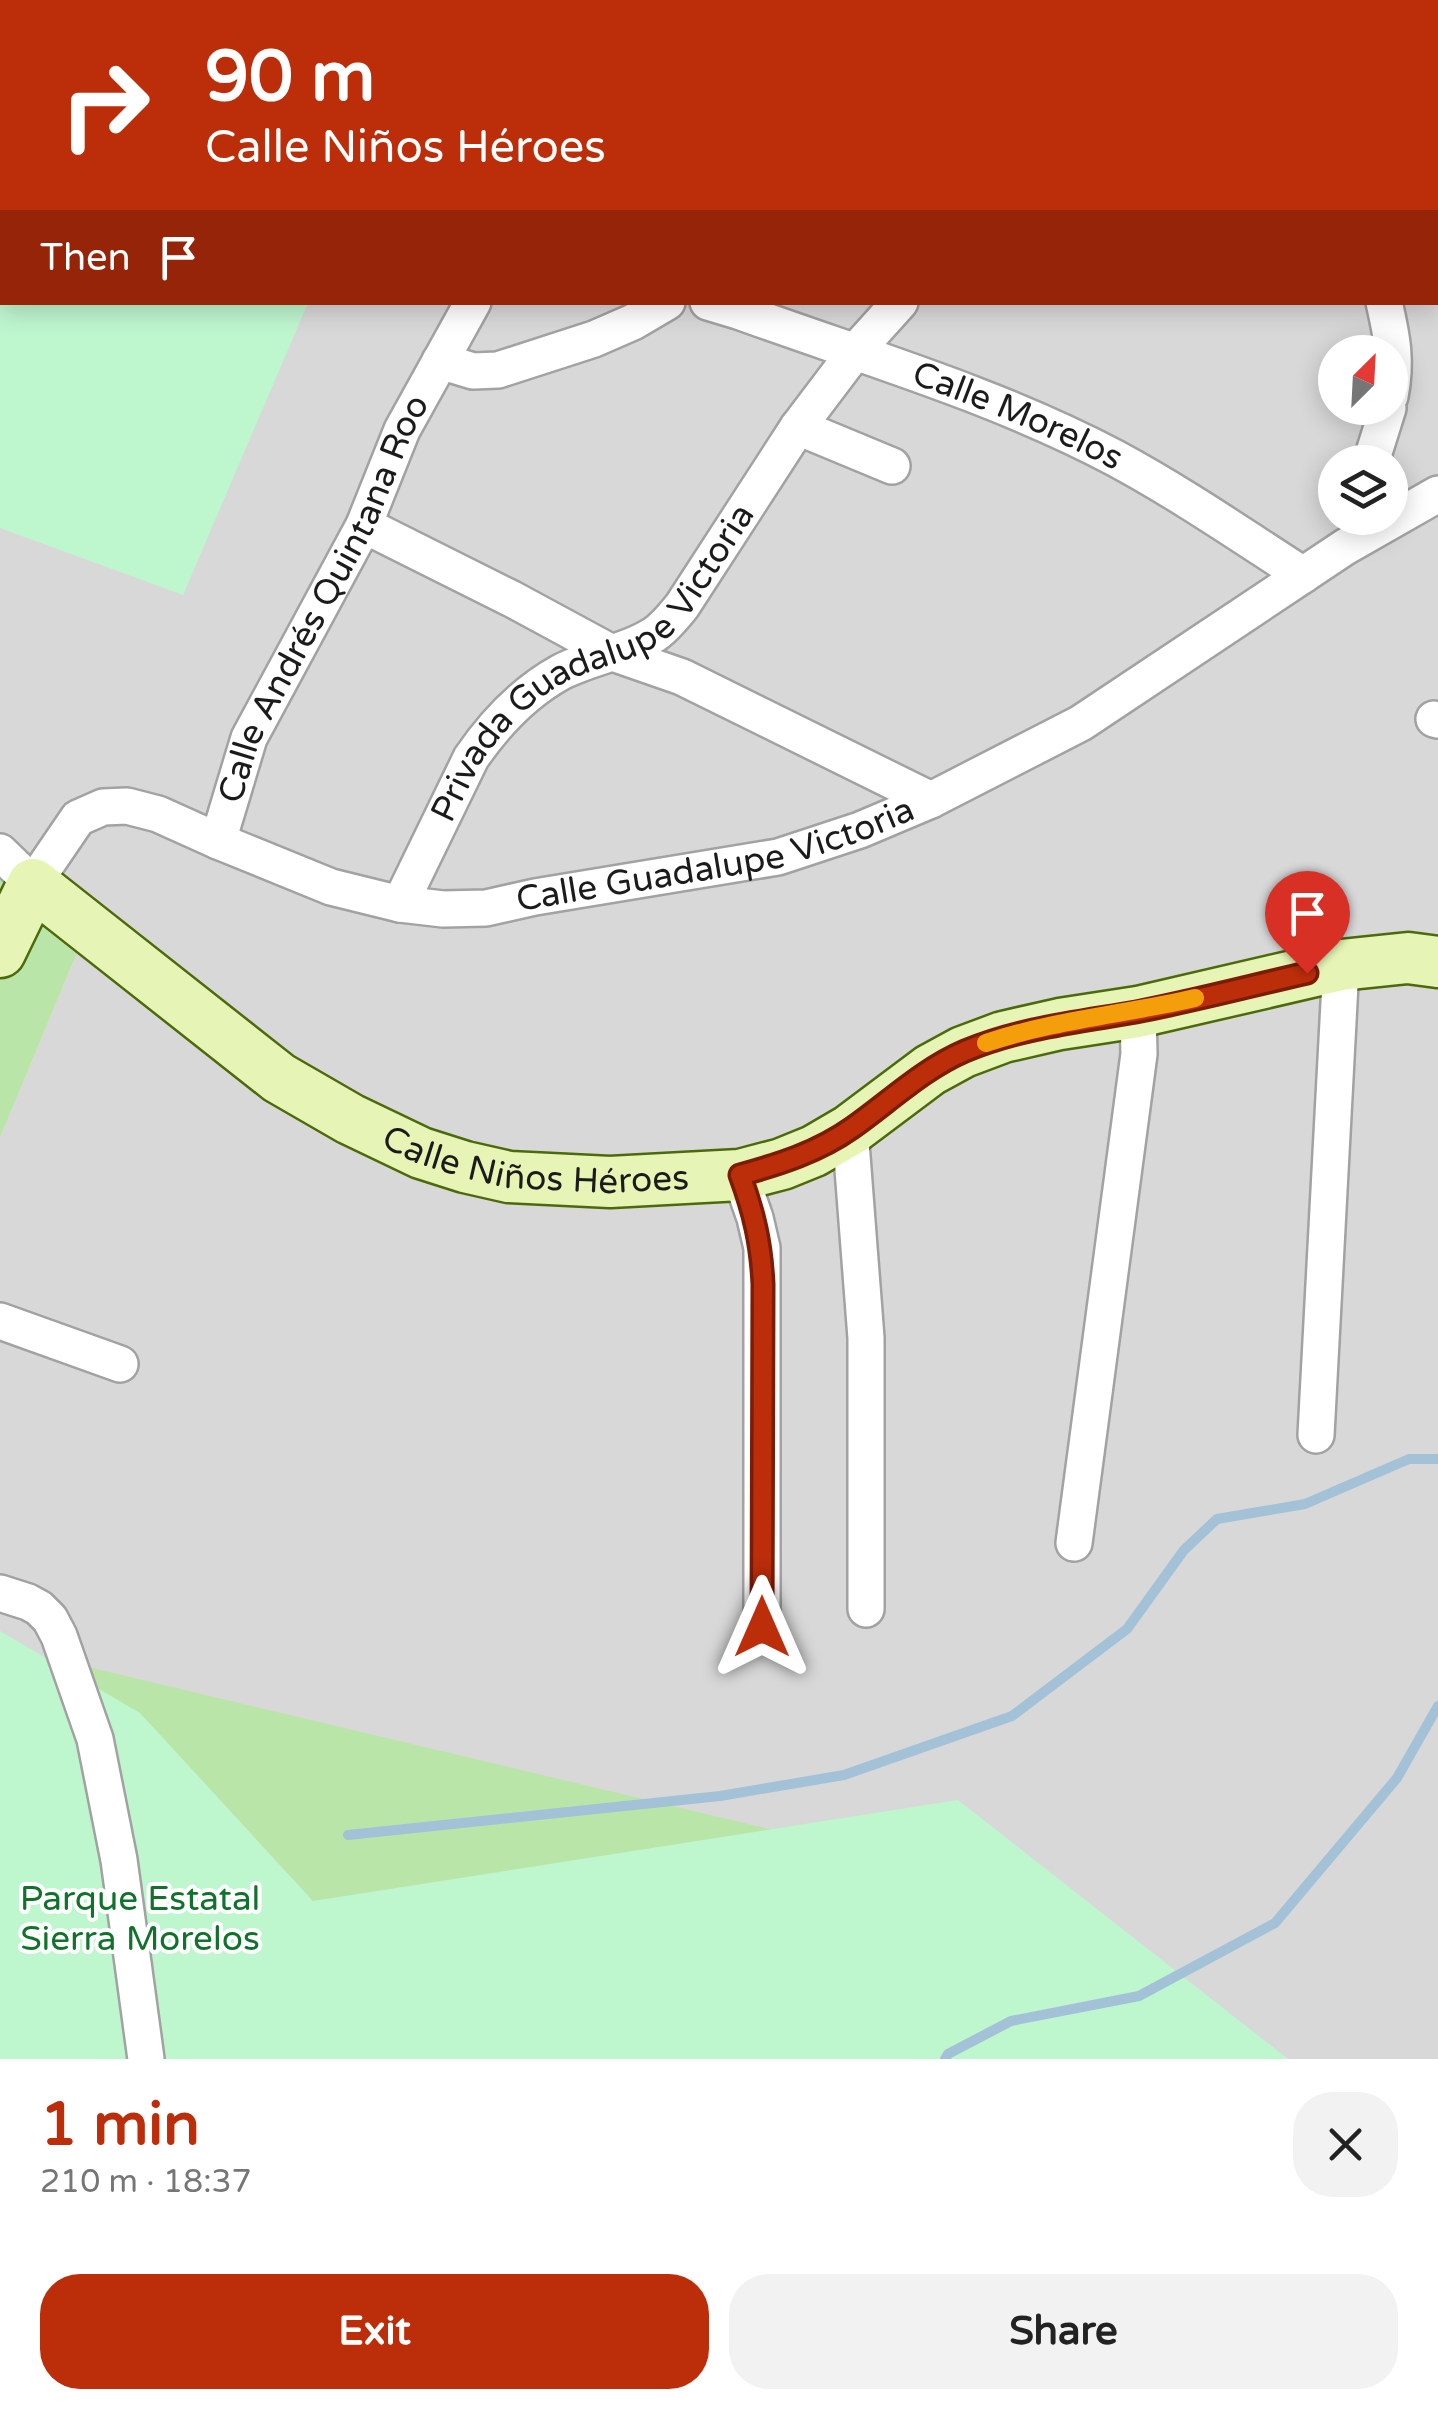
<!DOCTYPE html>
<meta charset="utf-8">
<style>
:root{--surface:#fff;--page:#f2f2f2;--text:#222;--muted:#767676;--accent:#bc2d0a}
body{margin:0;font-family:"Varela Round",sans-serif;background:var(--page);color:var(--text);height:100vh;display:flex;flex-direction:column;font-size:38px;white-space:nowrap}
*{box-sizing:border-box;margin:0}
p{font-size:32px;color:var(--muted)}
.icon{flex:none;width:55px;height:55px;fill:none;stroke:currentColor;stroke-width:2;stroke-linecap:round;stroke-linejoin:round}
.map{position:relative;height:2059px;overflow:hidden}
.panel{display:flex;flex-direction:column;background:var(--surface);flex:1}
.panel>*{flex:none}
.top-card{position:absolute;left:0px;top:0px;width:1440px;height:305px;box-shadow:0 5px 25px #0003;background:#bc2d0a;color:#fff;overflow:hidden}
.needle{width:65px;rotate:24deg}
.controls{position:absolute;left:1318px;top:335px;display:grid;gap:20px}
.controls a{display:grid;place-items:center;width:90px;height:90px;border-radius:50%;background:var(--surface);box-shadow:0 5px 25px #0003;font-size:50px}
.pin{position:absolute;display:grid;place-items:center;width:85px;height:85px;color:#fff;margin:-102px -42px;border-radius:50% 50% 50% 0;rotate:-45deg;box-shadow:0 0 10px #0007}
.pin .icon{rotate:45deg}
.me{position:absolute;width:110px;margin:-55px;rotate:0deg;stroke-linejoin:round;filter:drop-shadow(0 0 8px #0008)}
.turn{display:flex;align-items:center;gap:35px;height:210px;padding:0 40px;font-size:45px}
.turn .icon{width:130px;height:130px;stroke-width:2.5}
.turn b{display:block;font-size:70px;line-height:85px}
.then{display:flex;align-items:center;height:95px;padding:0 40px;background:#0003;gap:20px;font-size:38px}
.round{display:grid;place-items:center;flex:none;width:105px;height:105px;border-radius:40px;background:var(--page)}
.headline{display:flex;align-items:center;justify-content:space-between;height:170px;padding:0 40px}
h1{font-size:60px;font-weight:700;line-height:75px;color:var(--accent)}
.action{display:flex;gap:20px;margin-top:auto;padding:20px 40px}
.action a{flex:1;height:115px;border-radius:40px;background:var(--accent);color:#fff;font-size:40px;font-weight:700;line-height:115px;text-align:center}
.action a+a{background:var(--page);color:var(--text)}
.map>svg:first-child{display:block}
.residential{fill:#d9d8d8;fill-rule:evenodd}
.grass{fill:#bae5a8}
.park{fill:#bef6ce}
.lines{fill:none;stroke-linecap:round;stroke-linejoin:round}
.stream{stroke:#a3c2d8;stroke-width:10}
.street-casing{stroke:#a2a2a2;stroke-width:40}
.secondary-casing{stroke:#4d6a0a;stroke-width:55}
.street{stroke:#fff;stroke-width:35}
.secondary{stroke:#e6f5b6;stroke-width:50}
.route-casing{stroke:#7a1d06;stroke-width:25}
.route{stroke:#bc2d0a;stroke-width:18}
.slow{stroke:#f59e0b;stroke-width:18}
.labels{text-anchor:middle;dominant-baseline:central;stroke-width:8;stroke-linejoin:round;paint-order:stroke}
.street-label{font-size:35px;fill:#1b1b1b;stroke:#fff}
.park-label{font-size:35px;fill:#10722b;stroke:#fff}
</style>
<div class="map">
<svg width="1438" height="2059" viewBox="0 0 1438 2059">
<rect width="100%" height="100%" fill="#ecebe1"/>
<path class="residential" d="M 400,0 L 1438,0 L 1438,2059 L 808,2059 L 0,1646 L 0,1138 L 79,948 L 0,859 L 0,273 L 2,302 L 1438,302 L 1438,2 L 399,2 ZM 1335,352 L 1390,352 L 1390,408 L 1335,408 ZM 1335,462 L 1390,462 L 1390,518 L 1335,518 Z"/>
<g class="grass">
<path d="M 0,859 L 79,948 L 0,1138 Z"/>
<path d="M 0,1646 L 929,1867 L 0,2059 Z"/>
</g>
<g class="park">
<path d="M 0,0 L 1151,0 L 1150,2 L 2,2 L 2,302 L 308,303 L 183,595 L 0,528 Z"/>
<path d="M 0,1631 L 140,1713 L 313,1901 L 958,1800 L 1288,2059 L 0,2059 Z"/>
</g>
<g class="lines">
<g class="stream">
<path d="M 348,1835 L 720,1796 L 844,1775 L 1012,1716 L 1127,1629 L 1184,1550 L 1217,1519 L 1305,1504 L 1409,1459 L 1438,1459"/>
<path d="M 945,2059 L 948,2054 L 1011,2021 L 1139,1996 L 1275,1923 L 1397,1778 L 1438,1706"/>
</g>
<g class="street-casing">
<g id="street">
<path d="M 1428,0 L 1436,2"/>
<path d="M 1118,2 L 1120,0"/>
<path d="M 1438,139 L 1438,138"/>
<path id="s1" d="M 708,302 L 738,311 C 865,357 996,395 1115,458 C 1180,493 1241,535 1303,575"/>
<path d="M 1384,302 C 1392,337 1397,361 1390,396"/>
<path d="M 440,361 L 473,371 L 498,370 L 594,339 L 633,322 L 667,302"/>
<path d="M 798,427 L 892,466"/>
<path d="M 1371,462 L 1388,408"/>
<path d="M 364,525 L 512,599 L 610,652 L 682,677 L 931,800"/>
<path d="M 1434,719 L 1438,720"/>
<path id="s2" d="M 218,841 L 249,738 L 364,525 L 402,430 L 473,302"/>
<path id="s3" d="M 0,852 L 33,884 L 78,818 L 103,807 L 127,806 L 158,814 L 218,841 L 331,887 L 400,904 L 443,909 L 486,908 L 535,897 L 778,857 L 860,830 L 931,800 L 1081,723 L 1345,547 L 1438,494"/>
<path id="s4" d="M 400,904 L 471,758 C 495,723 523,693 561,672 C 590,657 627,652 655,634 C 665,627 674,616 682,606 L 798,427 L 854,353 L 900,302"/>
<path d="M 850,1130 L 866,1338 L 866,1609"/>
<path d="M 740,1175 L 755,1218 L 762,1248 L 762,1627"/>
<path d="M 0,1321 L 120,1364"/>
<path d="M 1316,1435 L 1341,965"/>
<path d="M 1074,1543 L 1139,1054 L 1138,1012"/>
<path d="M 0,1593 L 28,1602 L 39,1608 L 50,1619 L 59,1636 L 95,1739 L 119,1860 L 146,2059"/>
</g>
</g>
<g class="secondary-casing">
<g id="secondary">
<path id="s5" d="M 0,952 L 33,884 L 279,1078 L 350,1119 L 421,1153 L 465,1167 L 509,1177 L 610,1182 L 740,1175 L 782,1164 L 814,1151 L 850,1130 L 930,1070 L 963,1052 L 1003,1037 L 1060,1024 L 1138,1012 L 1341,965 L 1408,958 L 1438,962"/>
</g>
</g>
<use href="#street" class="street"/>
<use href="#secondary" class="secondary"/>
</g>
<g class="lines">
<g class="route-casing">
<path id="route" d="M 762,1627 L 763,1284 C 761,1243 754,1213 740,1175 C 780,1164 818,1152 852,1128 C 889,1102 923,1069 965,1051 C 1020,1028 1078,1022 1136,1012 C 1193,1001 1250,986 1307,973"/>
</g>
<use href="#route" class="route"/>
<path class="slow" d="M 986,1043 C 1054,1020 1126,1014 1195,998"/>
</g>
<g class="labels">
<g class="street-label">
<text stroke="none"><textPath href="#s1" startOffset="330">Calle Morelos</textPath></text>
<text stroke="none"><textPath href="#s2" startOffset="265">Calle Andrés Quintana Roo</textPath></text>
<text stroke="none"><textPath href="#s4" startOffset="320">Privada Guadalupe Victoria</textPath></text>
<text stroke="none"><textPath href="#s3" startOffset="790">Calle Guadalupe Victoria</textPath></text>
<text stroke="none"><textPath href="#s5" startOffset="665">Calle Niños Héroes</textPath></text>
</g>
<g class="park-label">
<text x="140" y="1899">Parque Estatal<tspan x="140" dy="40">Sierra Morelos</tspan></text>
</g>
</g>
</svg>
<div class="controls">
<a><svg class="needle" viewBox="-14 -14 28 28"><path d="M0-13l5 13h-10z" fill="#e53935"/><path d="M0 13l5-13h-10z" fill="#767676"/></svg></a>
<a><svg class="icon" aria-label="layers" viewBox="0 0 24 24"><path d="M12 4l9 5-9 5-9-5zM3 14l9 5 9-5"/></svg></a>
</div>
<div class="pin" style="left:1307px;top:973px;background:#d93025"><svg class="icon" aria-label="arrive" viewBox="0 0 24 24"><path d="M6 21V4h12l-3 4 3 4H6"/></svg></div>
<svg class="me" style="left:762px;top:1627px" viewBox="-20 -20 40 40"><path d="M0-17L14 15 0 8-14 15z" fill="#bc2d0a" stroke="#fff" stroke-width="4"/></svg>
<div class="top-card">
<div class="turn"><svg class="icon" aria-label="right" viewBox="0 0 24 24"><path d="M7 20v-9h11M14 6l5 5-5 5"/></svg><div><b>90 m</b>Calle Niños Héroes</div></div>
<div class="then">Then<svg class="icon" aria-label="arrive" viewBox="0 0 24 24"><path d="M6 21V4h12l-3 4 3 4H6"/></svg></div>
</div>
</div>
<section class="panel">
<div class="headline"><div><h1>1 min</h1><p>210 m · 18:37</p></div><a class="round"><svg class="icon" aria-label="close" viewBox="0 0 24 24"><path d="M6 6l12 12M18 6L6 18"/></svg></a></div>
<div class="action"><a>Exit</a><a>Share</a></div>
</section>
